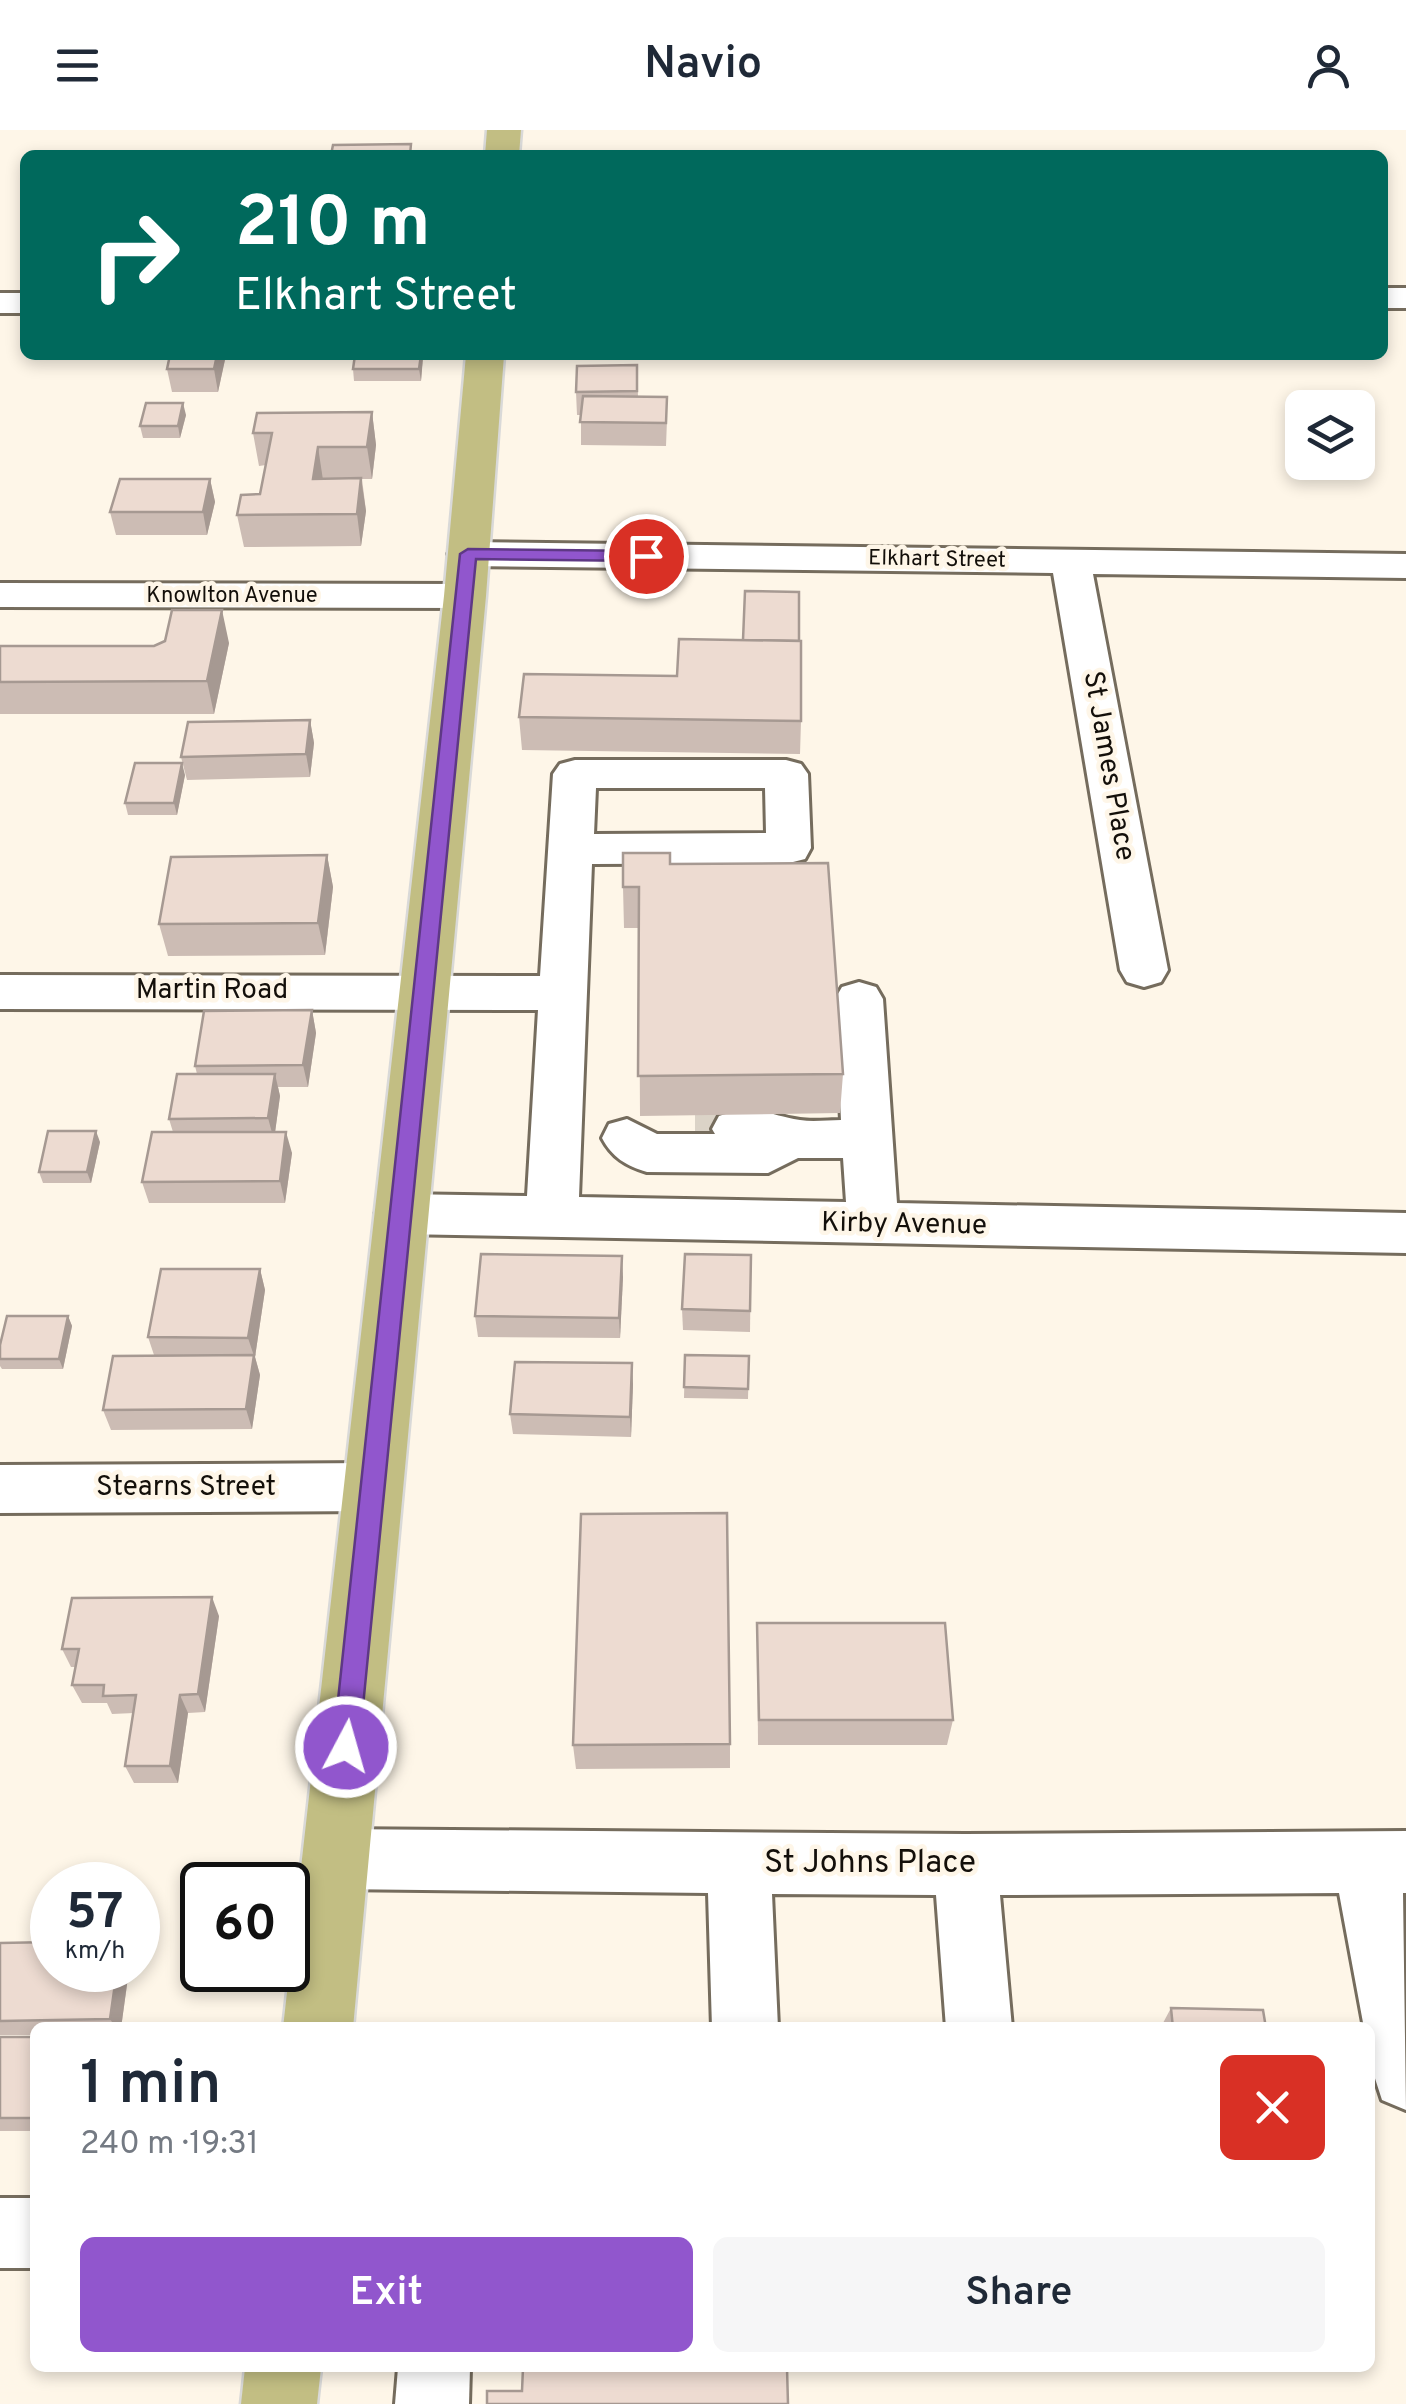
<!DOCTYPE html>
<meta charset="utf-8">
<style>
:root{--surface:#fff;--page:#f6f6f7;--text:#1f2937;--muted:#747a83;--accent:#9156cd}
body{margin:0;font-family:Overpass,sans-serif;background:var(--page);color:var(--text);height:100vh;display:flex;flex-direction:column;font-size:38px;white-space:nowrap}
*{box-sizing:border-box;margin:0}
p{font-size:32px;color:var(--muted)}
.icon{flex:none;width:55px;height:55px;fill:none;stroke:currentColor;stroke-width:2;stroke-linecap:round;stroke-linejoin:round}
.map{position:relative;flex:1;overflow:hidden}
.details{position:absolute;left:30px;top:1892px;width:1345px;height:350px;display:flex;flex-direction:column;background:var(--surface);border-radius:15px;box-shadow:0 5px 15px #0003}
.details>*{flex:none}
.top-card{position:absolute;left:20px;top:20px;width:1368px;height:210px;border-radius:15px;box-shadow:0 5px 15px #0003;background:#00695c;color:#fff;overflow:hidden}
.controls{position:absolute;left:1285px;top:260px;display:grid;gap:20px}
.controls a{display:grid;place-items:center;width:90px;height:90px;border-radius:15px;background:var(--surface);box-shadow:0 5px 15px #0003;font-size:50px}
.speed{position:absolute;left:30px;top:1732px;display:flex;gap:20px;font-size:50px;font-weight:700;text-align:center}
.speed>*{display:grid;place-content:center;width:130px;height:130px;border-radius:50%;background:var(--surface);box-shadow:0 5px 15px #0003;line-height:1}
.speed small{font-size:25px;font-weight:400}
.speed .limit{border:5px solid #111;border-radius:15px;background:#fff;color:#111}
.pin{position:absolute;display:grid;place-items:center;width:85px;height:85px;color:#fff;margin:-42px;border:5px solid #fff;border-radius:50%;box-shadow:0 2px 10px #0007}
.me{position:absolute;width:110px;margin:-55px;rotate:6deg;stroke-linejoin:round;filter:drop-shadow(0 0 8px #0008)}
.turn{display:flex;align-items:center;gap:35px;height:210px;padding:0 50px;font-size:45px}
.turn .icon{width:130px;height:130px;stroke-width:2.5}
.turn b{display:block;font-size:70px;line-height:85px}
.round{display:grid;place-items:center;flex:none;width:105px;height:105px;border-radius:15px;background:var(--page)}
.head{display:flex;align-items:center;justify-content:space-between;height:170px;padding:0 50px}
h1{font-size:60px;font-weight:600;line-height:75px}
.action{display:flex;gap:20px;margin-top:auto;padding:20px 50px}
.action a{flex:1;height:115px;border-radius:15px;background:var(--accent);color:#fff;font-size:40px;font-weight:600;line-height:115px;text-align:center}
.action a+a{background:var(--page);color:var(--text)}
header{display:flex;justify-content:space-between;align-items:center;height:130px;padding:0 50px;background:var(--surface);font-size:45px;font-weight:600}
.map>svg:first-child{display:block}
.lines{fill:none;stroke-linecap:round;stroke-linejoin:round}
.minor-tunnel{stroke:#dbd3c7;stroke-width:49;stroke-dasharray:49 24;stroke-linecap:butt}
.minor-casing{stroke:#756c5d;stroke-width:6}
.major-casing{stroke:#d9d9d8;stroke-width:5}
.minor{fill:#fff;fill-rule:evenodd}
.major{fill:#c2be83;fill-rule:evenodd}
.wall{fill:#ccbcb4}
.shaded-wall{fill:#a69992}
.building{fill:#eddbd1;stroke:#a69992;stroke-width:2.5}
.route{fill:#9156cd;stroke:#5e3885;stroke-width:2.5}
.labels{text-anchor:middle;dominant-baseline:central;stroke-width:9;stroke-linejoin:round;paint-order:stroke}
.far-street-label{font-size:22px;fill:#130f0a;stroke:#fef6e8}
.street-label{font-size:28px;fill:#130f0a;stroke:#fef6e8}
.near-street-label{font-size:32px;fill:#130f0a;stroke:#fef6e8}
</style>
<header><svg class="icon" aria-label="menu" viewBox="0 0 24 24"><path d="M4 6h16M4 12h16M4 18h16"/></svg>Navio<svg class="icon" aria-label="person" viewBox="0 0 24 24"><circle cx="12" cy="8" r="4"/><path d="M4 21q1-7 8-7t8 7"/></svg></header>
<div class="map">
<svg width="1406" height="2274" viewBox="0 0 1406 2274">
<rect width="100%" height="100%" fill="#fef6e8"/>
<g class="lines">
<path class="minor-tunnel" d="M 695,999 L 737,999"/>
<g class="minor-casing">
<g id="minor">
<rect x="1382" y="158" width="24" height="20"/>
<rect x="0" y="163" width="25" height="20"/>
<path d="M 468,412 L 1406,424 L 1406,448 L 1093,444 L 1168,840 L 1161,852 L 1144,857 L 1127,852 L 1120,840 L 1053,443 L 468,436 L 454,432 L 448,424 L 454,416 Z"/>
<path d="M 0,453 L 465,454 L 479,457 L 485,466 L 479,475 L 465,478 L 0,477 Z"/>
<path d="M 575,630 L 786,630 L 801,634 L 808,644 L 811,718 L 805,729 L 789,733 L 592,734 L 579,1067 L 846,1072 L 843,1028 L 798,1028 L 768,1043 L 647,1042 C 626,1036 612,1027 602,1008 L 609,994 L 627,989 L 657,1004 L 715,1004 L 712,999 L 719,986 C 759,973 765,985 800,990 C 813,992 828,990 841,990 L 835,869 L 842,857 L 859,852 L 876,857 L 883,869 L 897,1073 L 1406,1083 L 1406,1123 L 401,1104 L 383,1098 L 375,1084 L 383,1070 L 401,1064 L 527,1066 L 538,880 L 0,879 L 0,845 L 540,846 L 553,644 L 560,634 ZM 596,658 L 765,658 L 766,703 L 594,704 Z"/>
<path d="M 373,1333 L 393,1340 L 401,1357 L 393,1374 L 373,1381 L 0,1383 L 0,1335 Z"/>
<path d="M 335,1699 L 965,1704 L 1406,1701 L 1406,1763 L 1403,1763 L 1406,1980 L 1382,1970 L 1370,1933 L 1370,1898 L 1364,1898 L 1339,1763 L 1000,1765 L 1012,1898 L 946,1898 L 936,1765 L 772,1764 L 778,1898 L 712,1898 L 708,1763 L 335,1759 L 313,1751 L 303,1729 L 313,1707 Z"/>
<rect x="0" y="2068" width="35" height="70"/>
<path d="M 398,2238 L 470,2238 L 469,2274 L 395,2274 Z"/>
</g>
</g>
<g class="major-casing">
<g id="major">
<path d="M 487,0 L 521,0 L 519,25 L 485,25 Z"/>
<path d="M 466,225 L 504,225 L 486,466 L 353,1898 L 283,1898 L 444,466 Z"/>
<path d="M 245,2238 L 321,2238 L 317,2274 L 241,2274 Z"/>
</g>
</g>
<use href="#minor" class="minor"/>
<use href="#major" class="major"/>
</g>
<g class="wall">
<path d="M 170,225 L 226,225 L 218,262 L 172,262 L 167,239 Z"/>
<path d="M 355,225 L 423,225 L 421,251 L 354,251 L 353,239 Z"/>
<path d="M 637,235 L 638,267 L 667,290 L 666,316 L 581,315 L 581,285 L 577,285 L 576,262 Z"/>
<path d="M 372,282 L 376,315 L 372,349 L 362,349 L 366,381 L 361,416 L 244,417 L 237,385 L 260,364 L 266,335 L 259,336 L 253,303 Z"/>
<path d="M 186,285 L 180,308 L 143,308 L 140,296 Z"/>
<path d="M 210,349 L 215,372 L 207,405 L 116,405 L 110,382 Z"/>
<path d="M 799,511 L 801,591 L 800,624 L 522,620 L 519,587 L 677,546 Z"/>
<path d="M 229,513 L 214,584 L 0,584 L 0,516 L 154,516 Z"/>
<path d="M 310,590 L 314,613 L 310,647 L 187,650 L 181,627 Z"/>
<path d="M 185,645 L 177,685 L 128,685 L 125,673 Z"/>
<path d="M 327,725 L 333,757 L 325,825 L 168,826 L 159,794 Z"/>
<path d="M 670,734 L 843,944 L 840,983 L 640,986 L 639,798 L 624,798 L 623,757 Z"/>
<path d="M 312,880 L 316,903 L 308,957 L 278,957 L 280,966 L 275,1002 L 292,1023 L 285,1073 L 149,1073 L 142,1052 L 173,1002 L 169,989 L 197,944 L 195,936 Z"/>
<path d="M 100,1012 L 91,1053 L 43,1053 L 39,1042 Z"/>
<path d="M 751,1125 L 750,1202 L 683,1200 L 682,1179 Z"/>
<path d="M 260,1139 L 265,1160 L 255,1227 L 260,1245 L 252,1299 L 111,1300 L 103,1280 L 154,1225 L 148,1207 Z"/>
<path d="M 623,1147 L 620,1208 L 478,1207 L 475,1186 Z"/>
<path d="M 68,1186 L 72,1196 L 63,1239 L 2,1239 L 0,1236 L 0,1215 Z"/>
<path d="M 685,1225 L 749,1226 L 748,1269 L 684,1268 Z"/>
<path d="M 633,1254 L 631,1307 L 513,1304 L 510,1284 Z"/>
<path d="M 219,1486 L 205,1582 L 188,1583 L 178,1653 L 134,1653 L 125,1636 L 134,1583 L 112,1584 L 107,1573 L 82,1573 L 72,1555 L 76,1537 L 71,1537 L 62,1519 Z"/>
<path d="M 757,1493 L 953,1590 L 947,1615 L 758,1615 Z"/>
<path d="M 730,1614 L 730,1638 L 576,1639 L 573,1615 Z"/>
<path d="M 0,1813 L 52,1840 L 129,1840 L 121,1898 L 35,1898 L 35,1905 L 0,1905 Z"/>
<path d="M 1171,1878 L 1266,1898 L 1164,1898 L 1163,1893 Z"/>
<rect x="0" y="1907" width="35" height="94"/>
</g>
<g class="shaded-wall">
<path d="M 217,225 L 226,225 L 218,262 L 214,239 Z"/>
<path d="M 421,225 L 423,225 L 423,228 L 421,251 L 419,239 Z"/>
<path d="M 183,273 L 186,285 L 180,308 L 178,296 Z"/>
<path d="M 372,282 L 376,315 L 372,349 L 367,317 Z"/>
<path d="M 318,317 L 323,350 L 313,349 Z"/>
<path d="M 361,348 L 366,381 L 361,416 L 357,384 Z"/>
<path d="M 210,349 L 215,372 L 207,405 L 203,382 Z"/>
<path d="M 222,480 L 229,513 L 214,584 L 207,551 Z"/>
<path d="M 310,590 L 314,613 L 310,647 L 306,624 Z"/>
<path d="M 182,633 L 185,645 L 177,685 L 174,673 Z"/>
<path d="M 327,725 L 333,757 L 325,825 L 318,793 Z"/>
<path d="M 312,880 L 316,903 L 308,957 L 303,935 Z"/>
<path d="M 275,944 L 280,966 L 274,1010 L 268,988 Z"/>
<path d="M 96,1001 L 100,1012 L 91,1053 L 87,1042 Z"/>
<path d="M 286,1002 L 292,1023 L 285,1073 L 280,1051 Z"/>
<path d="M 622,1126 L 623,1147 L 620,1208 L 619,1188 Z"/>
<path d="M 260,1139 L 265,1160 L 255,1227 L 260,1245 L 252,1299 L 246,1279 L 254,1226 L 248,1208 Z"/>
<path d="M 68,1186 L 72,1196 L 63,1239 L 59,1229 Z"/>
<path d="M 632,1233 L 633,1254 L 631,1307 L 630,1287 Z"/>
<path d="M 212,1467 L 219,1486 L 205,1582 L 198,1564 Z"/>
<path d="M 180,1565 L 188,1583 L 178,1653 L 170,1636 Z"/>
<path d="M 117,1840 L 129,1840 L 121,1898 L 116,1898 L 110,1889 Z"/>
</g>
<g class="building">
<path d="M 411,14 L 410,25 L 331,25 L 333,15 Z"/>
<path d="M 591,24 L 697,25 L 591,25 Z"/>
<path d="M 170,225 L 217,225 L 214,239 L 167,239 Z"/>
<path d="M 355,225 L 421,225 L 419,239 L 353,239 Z"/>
<path d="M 637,235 L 637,261 L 576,262 L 577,236 Z"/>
<path d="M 583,266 L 667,267 L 666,293 L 580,292 Z"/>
<path d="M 146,273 L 183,273 L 178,296 L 140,296 Z"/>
<path d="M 372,282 L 367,317 L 318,317 L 313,349 L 361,348 L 357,384 L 237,385 L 241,365 L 260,364 L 272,303 L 253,303 L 257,283 Z"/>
<path d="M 120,349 L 210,349 L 203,382 L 110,382 Z"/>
<path d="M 745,461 L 799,462 L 799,511 L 743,510 Z"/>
<path d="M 172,480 L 222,480 L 207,551 L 0,552 L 0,516 L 154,516 L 165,511 Z"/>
<path d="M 679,509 L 801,511 L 801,591 L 519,587 L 524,544 L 677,546 Z"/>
<path d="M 310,590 L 306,624 L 181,627 L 188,592 Z"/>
<path d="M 135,633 L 182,633 L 174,673 L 125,673 Z"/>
<path d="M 623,723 L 670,723 L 670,734 L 828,733 L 843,944 L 638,946 L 639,757 L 623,757 Z"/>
<path d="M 327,725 L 318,793 L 159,794 L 171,727 Z"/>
<path d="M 312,880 L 303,935 L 195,936 L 204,881 Z"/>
<path d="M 177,944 L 275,944 L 268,988 L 169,989 Z"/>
<path d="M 48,1001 L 96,1001 L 87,1042 L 39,1042 Z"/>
<path d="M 152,1002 L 286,1002 L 280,1051 L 142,1052 Z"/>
<path d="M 481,1124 L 622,1126 L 619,1188 L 475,1186 Z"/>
<path d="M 685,1124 L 751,1125 L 750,1181 L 682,1179 Z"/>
<path d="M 161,1139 L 260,1139 L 248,1208 L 148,1207 Z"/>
<path d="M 7,1186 L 68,1186 L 59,1229 L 0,1229 L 0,1215 Z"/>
<path d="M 254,1225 L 246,1279 L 103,1280 L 113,1226 Z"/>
<path d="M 685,1225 L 749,1226 L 748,1259 L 684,1257 Z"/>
<path d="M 515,1232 L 632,1233 L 630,1287 L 510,1284 Z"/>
<path d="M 727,1383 L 730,1614 L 573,1615 L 581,1384 Z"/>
<path d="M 212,1467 L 198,1564 L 180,1565 L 170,1636 L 125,1636 L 136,1565 L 103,1566 L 104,1555 L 72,1555 L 79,1519 L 62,1519 L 72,1468 Z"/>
<path d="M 757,1493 L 945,1493 L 953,1590 L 759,1590 Z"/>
<path d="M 52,1812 L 52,1840 L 117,1840 L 110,1889 L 0,1891 L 0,1813 Z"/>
<path d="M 1171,1878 L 1263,1880 L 1266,1898 L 1173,1898 Z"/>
<rect x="0" y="1907" width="35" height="81"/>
<path d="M 523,2238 L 787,2238 L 788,2274 L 487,2274 L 487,2261 L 522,2261 Z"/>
</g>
<path class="route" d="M 468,419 L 646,421 L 655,426 L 646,431 L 476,429 L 359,1617 L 355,1626 L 346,1630 L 337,1626 L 333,1617 L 460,424 Z"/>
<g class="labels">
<g class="far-street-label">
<text transform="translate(937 430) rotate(1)">Elkhart Street</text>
<text x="232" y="466">Knowlton Avenue</text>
</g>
<g class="street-label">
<text transform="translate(1108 636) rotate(80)">St James Place</text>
<text x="212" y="861">Martin Road</text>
<text transform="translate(904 1095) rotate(1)">Kirby Avenue</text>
<text x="186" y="1358">Stearns Street</text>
</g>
<g class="near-street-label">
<text x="870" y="1734">St Johns Place</text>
</g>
</g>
</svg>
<div class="controls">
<a><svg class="icon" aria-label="layers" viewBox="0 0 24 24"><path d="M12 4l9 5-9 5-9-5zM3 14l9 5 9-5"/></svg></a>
</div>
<div class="speed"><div>57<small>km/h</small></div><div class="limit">60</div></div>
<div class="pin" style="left:646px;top:426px;background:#d93025"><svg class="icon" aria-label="arrive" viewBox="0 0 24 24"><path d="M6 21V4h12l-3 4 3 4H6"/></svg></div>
<svg class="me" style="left:346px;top:1617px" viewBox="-20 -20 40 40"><circle r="17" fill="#9156cd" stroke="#fff" stroke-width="3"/><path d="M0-11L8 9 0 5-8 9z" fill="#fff"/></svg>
<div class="top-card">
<div class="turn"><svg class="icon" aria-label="right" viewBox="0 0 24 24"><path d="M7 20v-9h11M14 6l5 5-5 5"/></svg><div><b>210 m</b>Elkhart Street</div></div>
</div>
<section class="details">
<div class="head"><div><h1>1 min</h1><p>240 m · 19:31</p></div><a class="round" style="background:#d93025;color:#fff"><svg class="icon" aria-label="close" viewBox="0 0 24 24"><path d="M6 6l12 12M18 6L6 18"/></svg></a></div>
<div class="action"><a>Exit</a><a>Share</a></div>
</section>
</div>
